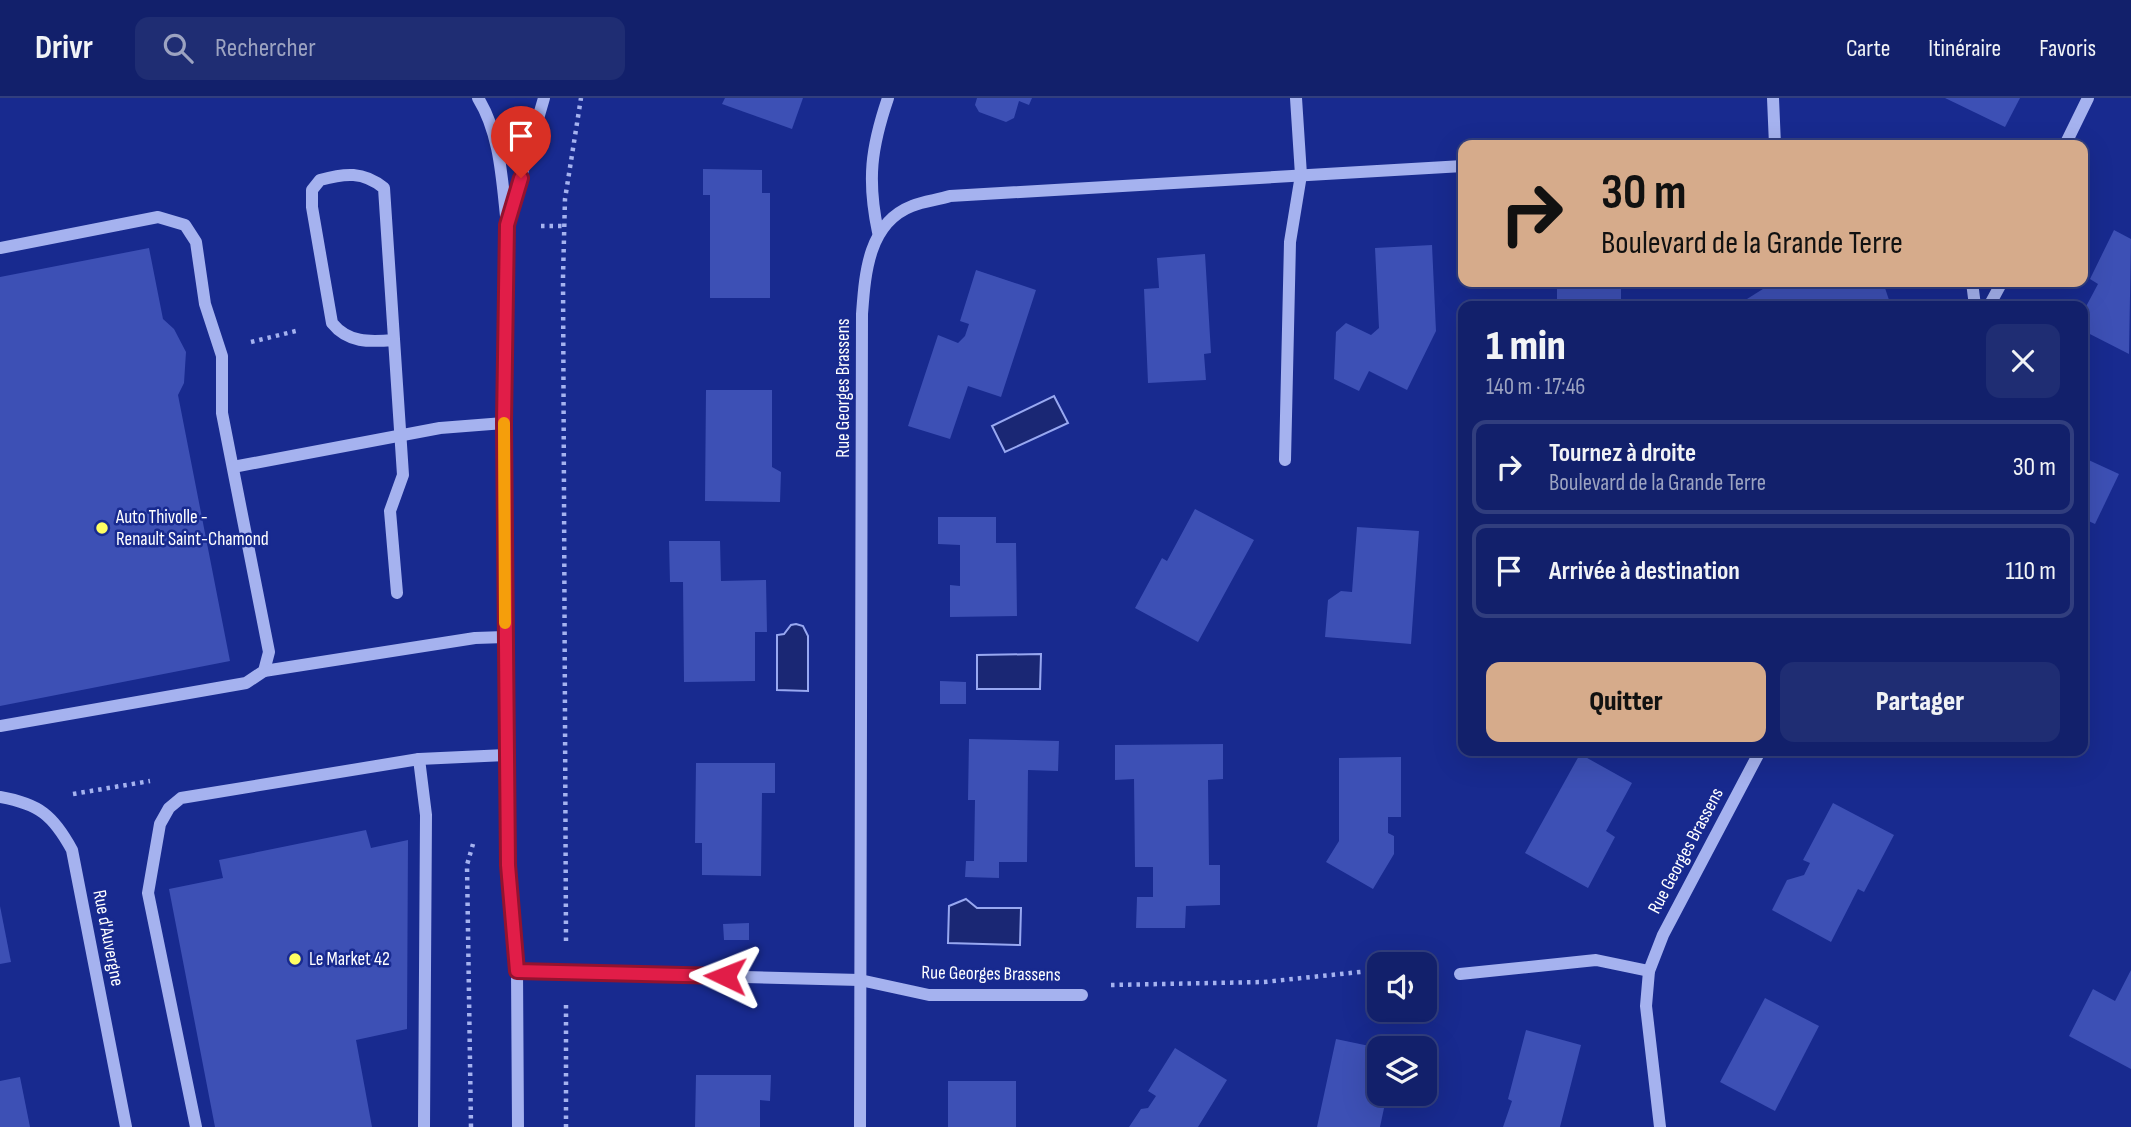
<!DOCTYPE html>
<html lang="fr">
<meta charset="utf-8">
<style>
:root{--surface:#12206b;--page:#1f2d73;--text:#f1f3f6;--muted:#9ca3c1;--line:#313e7e;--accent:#d6ab8b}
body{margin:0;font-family:"Sofia Sans Condensed",sans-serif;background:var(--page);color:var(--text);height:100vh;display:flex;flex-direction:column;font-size:26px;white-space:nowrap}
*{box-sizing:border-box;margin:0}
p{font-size:23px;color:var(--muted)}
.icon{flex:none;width:38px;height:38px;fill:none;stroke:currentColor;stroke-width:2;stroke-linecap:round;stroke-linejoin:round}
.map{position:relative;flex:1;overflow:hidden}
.panel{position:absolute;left:1458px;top:203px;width:630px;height:455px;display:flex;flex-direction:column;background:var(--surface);border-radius:14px;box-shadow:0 7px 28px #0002,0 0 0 2px var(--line)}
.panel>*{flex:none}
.guide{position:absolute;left:1458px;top:42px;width:630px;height:147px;border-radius:14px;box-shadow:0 7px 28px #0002,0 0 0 2px var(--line);background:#d6ab8b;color:#111;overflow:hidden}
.fabs{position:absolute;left:1367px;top:854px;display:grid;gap:14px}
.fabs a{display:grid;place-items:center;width:70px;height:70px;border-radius:14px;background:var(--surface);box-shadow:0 7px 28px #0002,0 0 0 2px var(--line);font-size:35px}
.pin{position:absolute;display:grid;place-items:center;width:60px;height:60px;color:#fff;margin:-72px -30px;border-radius:50% 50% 50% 0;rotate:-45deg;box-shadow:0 0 7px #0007}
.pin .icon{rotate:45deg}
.me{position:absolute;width:77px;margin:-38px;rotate:272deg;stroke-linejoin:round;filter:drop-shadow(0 0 5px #0008)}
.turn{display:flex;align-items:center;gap:24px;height:147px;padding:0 28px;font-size:32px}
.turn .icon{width:91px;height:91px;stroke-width:2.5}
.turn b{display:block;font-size:49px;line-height:60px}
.round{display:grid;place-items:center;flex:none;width:74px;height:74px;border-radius:14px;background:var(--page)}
.summary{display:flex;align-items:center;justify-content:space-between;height:119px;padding:0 28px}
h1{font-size:42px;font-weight:800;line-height:52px}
.cta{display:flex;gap:14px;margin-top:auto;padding:14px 28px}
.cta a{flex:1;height:80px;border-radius:14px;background:var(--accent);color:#111;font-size:28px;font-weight:800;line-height:80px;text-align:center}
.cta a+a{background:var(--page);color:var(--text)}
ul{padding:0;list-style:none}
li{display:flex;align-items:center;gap:21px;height:94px;margin:0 14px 10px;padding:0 14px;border:4px solid var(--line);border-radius:14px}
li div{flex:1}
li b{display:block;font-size:26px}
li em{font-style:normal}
header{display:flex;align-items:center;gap:42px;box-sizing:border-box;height:98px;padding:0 35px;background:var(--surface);border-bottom:2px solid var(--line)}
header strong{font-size:33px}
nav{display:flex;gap:38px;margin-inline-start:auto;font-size:24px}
.search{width:490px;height:63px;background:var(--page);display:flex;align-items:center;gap:18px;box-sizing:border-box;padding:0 24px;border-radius:14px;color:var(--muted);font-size:26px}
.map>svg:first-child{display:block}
.water{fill:#1a2774;stroke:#98a8f1;stroke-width:2}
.building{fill:#3d50b5}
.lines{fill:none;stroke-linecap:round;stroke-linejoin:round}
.path{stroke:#a5b2ef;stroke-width:4.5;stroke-dasharray:3.5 5;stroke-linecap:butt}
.minor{stroke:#a5b2ef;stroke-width:12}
.route-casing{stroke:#92132f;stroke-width:18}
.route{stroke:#e11d48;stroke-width:12}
.slow{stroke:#f59e0b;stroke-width:12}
.poi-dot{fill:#fffe63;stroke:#182a8f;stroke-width:2.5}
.labels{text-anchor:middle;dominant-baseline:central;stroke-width:5;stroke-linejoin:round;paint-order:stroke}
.street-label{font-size:19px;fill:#fff;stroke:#182a8f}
.poi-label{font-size:19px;fill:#fff;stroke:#182a8f;text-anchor:start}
</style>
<header>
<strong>Drivr</strong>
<div class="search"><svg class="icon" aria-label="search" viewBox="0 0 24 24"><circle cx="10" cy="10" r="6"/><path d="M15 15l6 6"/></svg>Rechercher</div>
<nav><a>Carte</a><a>Itinéraire</a><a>Favoris</a></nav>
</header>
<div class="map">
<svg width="2131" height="1029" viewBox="0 0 2131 1029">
<rect width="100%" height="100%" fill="#182a8f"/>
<g class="water">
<path d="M 1054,298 L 1068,325 L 1005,354 L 992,328 Z"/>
<path d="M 796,526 L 803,528 L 808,538 L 808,593 L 777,592 L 777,537 L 784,536 L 791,527 Z"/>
<path d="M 1041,556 L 1040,591 L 977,591 L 977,557 Z"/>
<path d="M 966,801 L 977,810 L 1021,810 L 1020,847 L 948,845 L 949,808 Z"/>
</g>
<g class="building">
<path d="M 725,0 L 803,0 L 792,31 L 722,6 Z"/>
<path d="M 977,0 L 1032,0 L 1029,7 L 1019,3 L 1014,20 L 1006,24 L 979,14 L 975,7 Z"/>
<path d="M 1945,0 L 2020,0 L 2005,29 Z"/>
<path d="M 703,71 L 762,72 L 762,95 L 770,95 L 770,200 L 710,200 L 710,97 L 703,97 Z"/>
<path d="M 2114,132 L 2131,141 L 2129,256 L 2082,232 L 2082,216 L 2098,186 L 2090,181 Z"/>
<path d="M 1432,147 L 1436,233 L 1407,292 L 1369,273 L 1359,293 L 1334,281 L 1336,234 L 1346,225 L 1371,237 L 1379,230 L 1375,150 Z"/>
<path d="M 149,150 L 163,221 L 174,231 L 186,254 L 184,285 L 178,297 L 230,563 L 0,608 L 0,179 Z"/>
<path d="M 1205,156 L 1211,255 L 1204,256 L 1206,282 L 1148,285 L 1144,191 L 1159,190 L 1157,160 Z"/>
<path d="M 976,172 L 1036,192 L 1001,299 L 968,288 L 950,341 L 908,328 L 938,237 L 958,245 L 965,238 L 969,226 L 960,223 Z"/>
<path d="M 1557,184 L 1621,184 L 1621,205 L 1614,204 L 1614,208 L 1557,208 Z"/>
<path d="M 1774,184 L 1883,184 L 1891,208 L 1752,208 L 1747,201 Z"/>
<path d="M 706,292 L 772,292 L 772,369 L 781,374 L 780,404 L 705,403 Z"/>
<path d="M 2082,359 L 2119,376 L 2095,426 L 2082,420 Z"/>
<path d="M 1195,411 L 1254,442 L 1198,544 L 1135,510 L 1162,460 L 1167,463 Z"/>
<path d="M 938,419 L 996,419 L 996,445 L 1016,445 L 1017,518 L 950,519 L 950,487 L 960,488 L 960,447 L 938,446 Z"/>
<path d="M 1357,429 L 1419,433 L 1411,546 L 1325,539 L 1328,502 L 1341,493 L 1352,494 Z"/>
<path d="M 669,443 L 720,443 L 721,483 L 766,482 L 767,534 L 755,534 L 755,583 L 684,584 L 683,484 L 670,484 Z"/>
<path d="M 940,583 L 966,584 L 966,606 L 940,606 Z"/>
<path d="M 969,641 L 1059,643 L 1058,673 L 1028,672 L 1027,764 L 999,764 L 999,780 L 965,779 L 966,763 L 974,763 L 975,702 L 968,702 Z"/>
<path d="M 1223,646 L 1223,681 L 1208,682 L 1209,767 L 1220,767 L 1220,807 L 1186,808 L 1185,830 L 1136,830 L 1137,799 L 1153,799 L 1153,769 L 1135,769 L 1134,681 L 1115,682 L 1115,647 Z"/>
<path d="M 1580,656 L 1632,685 L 1606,733 L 1615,739 L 1588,790 L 1525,755 Z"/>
<path d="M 1401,659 L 1401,719 L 1388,719 L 1388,735 L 1394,738 L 1394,756 L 1373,791 L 1326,764 L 1339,743 L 1339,660 Z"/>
<path d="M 696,665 L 775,665 L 775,695 L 762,695 L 761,778 L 702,777 L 702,745 L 695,745 Z"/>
<path d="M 1833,705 L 1894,737 L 1864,794 L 1858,791 L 1831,844 L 1772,812 L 1787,782 L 1804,777 L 1810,765 L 1803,762 Z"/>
<path d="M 366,732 L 371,750 L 408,742 L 407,931 L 356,942 L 372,1029 L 215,1029 L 169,791 L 223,780 L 219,762 Z"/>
<path d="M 0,808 L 11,864 L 0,866 Z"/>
<path d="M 749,825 L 749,842 L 724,842 L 723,826 Z"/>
<path d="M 2131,872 L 2131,971 L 2069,938 L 2093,891 L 2115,903 Z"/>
<path d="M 1765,900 L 1819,928 L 1775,1013 L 1720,984 Z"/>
<path d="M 1526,932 L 1581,947 L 1560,1029 L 1503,1029 L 1512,1003 L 1508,1001 Z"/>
<path d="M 1336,941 L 1379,950 L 1379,996 L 1387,996 L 1380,1029 L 1317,1029 Z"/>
<path d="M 1175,950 L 1227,982 L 1198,1029 L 1129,1029 L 1141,1011 L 1148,1010 L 1156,998 L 1148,993 Z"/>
<path d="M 696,977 L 771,977 L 770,1003 L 760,1002 L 760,1029 L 695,1029 Z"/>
<path d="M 20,979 L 30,1029 L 0,1029 L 0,983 Z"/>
<rect x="948" y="983" width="68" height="46"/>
</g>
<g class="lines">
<g class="path">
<path d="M 541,128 L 565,128"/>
<path d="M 251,244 L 300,232"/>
<path d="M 73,696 L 150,683"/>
<path d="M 566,843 L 563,179 L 565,101 L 581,0"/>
<path d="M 1111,887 L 1264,884 L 1379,872"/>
<path d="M 566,907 L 566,1029"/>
<path d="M 471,1029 L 467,767 L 473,746"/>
</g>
<g class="minor">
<path d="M 478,0 C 501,37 502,85 507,127 L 505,539 L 508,767 L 517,873 L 518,1029"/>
<path d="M 1773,0 L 1775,47"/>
<path d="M 2065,47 L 2088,0"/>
<path d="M 508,123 L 544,0"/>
<path d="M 878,134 C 867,82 871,50 888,0"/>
<path d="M 0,150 L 158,119 L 185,127 L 196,144 L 205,206 L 222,258 L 222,315 L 269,554 L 264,573 L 246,585 L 0,628"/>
<path d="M 1972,184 L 1975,208"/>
<path d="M 1989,208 L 2002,184"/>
<path d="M 394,242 C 369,244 348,245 332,225 L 312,109 L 312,92 L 320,82 C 345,75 363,73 384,90 L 403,377 L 390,413 L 397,495"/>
<path d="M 1285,362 L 1290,144 L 1301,77 L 1296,0"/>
<path d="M 233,369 L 440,330 L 504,325"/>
<path d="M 264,573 L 475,540 L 505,539"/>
<path d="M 419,661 L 426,717 L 424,1029"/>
<path d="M 0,699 C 39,706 53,717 72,752 L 126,1029"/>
<path d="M 517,873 L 860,882 L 929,897 L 1082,897"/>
<path d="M 1460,876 L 1596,862 L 1649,873"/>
<path d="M 196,1029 L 148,795 L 160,726 L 169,710 L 181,700 L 419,661 L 506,657"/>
<path d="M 860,1029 L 862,216 C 865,176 868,125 912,108 C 924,103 938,102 950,98 L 1463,68"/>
<path d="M 1660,1029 L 1646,908 L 1649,873 L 1663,837 L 1760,653"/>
</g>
</g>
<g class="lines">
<g class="route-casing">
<path id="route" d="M 521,80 L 507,127 L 504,325 L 508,767 L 517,873 L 725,878"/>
</g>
<use href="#route" class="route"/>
<path class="slow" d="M 504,325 L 505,525"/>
</g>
<g class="poi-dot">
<circle cx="102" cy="430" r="7"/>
<circle cx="295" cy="861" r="7"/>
</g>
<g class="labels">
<g class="street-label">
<text transform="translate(843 290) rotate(-90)">Rue Georges Brassens</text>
<text transform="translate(1686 753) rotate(-62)">Rue Georges Brassens</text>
<text transform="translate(108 840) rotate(79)">Rue d'Auvergne</text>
<text transform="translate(991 876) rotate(1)">Rue Georges Brassens</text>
</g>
<g class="poi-label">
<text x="116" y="419">Auto Thivolle -<tspan x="116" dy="22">Renault Saint-Chamond</tspan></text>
<text x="309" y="861">Le Market 42</text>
</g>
</g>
</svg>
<div class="fabs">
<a><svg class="icon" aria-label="sound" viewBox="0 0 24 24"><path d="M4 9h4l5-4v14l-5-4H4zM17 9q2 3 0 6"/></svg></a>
<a><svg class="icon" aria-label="layers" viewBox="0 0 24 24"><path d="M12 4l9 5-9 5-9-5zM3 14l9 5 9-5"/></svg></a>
</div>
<div class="pin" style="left:521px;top:80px;background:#d93025"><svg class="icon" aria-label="arrive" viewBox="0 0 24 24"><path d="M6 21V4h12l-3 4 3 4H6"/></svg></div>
<svg class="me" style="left:725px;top:878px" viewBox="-20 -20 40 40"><path d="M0-17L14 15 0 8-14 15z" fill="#e11d48" stroke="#fff" stroke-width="4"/></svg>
<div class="guide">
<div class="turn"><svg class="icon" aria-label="right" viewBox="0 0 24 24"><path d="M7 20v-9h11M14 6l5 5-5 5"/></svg><div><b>30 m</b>Boulevard de la Grande Terre</div></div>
</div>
<section class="panel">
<div class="summary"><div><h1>1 min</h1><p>140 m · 17:46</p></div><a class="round"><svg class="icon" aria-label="close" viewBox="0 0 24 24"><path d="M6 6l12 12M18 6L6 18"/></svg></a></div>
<ul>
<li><svg class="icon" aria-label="right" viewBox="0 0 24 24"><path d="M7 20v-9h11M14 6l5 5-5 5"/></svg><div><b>Tournez à droite</b><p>Boulevard de la Grande Terre</p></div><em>30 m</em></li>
<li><svg class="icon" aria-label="arrive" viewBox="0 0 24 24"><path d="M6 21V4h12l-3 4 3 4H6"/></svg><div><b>Arrivée à destination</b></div><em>110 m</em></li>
</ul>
<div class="cta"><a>Quitter</a><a>Partager</a></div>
</section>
</div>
